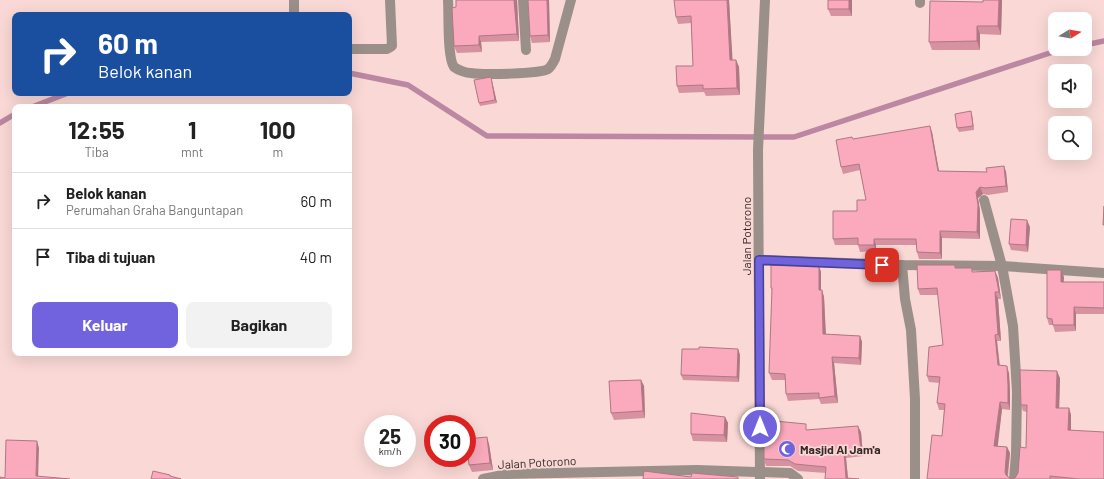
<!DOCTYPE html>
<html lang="id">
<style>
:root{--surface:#fff;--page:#f2f2f2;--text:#222;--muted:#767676;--line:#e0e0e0;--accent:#7163de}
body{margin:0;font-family:Barlow,sans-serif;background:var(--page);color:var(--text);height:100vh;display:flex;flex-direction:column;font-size:15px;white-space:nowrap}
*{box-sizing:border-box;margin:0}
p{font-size:13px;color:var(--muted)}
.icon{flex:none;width:22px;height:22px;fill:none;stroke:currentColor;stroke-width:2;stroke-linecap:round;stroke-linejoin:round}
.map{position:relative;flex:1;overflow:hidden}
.side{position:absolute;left:12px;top:104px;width:340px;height:252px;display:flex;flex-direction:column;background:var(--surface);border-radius:8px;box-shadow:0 4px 16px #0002}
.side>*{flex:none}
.hud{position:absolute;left:12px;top:12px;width:340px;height:84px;border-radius:8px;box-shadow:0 4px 16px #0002;background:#1a4fa0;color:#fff;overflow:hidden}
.needle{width:26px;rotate:79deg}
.tools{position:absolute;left:1048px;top:12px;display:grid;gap:8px}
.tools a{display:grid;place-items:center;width:44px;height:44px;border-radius:8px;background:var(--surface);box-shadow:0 4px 16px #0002;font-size:20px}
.speed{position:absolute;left:364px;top:415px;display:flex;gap:8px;font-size:20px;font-weight:700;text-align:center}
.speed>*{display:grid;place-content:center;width:52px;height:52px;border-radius:50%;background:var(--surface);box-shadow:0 4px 16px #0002;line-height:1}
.speed small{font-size:10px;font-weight:400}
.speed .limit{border:6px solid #d22;background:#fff;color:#111}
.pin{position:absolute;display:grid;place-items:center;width:34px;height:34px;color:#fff;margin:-17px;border-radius:8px;box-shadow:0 2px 6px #0006}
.me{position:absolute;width:44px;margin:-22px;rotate:0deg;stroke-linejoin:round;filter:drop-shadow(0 0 3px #0008)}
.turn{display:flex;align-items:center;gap:14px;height:84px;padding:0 20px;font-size:18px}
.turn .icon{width:52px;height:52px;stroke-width:2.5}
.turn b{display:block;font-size:28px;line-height:34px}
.eta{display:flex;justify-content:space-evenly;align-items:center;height:68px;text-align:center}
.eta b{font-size:24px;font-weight:700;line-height:28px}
.cta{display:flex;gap:8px;margin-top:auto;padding:8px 20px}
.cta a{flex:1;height:46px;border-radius:8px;background:var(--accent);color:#fff;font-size:16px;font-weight:700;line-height:46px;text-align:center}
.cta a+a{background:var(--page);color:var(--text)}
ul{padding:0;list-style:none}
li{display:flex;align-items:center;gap:12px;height:56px;padding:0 20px;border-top:1px solid var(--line)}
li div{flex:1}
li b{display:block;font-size:15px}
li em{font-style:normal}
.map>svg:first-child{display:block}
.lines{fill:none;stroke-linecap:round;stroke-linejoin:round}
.stream{stroke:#bb87a2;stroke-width:5.5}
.service{stroke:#9b8f8a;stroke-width:10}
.minor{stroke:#9b8f8a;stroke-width:10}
.wall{fill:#d792a2}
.shaded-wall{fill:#af7784}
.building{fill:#faaabc;stroke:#af7784}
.route-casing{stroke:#494090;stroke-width:10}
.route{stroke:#7163de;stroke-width:7}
.labels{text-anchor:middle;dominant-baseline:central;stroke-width:3.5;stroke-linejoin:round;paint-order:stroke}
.street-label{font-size:12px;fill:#352928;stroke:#f9d8d5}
.poi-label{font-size:12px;font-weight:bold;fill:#352928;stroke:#f9d8d5;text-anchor:start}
</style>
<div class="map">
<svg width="1104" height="479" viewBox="0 0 1104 479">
<rect width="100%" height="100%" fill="#f9d8d5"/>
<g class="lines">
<g class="stream">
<path d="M 1085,45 L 1104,41"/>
<path d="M 349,73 L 408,85 L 487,136 L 794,137 L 1062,49"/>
<path d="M 32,107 L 68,93"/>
<path d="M 0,123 L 15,114"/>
</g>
<path class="service" d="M 920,3 L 920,0"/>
<g class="minor">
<path d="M 294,0 L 294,15"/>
<path d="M 448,0 C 449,13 447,58 454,67 C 458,70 466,73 471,73 C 482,75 540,74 548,69 C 551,67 553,63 555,59 L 571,0"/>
<path d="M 523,0 L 526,50"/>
<path d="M 349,49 L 387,49 L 392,46 L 390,0"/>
<path d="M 984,200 L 1002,266 L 1013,326 L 1017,392 L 1016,454 L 1014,479"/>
<path d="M 759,260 L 902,265 L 1002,266 L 1104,273"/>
<path d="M 902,265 L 905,299 L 911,330 L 915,399 L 915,479"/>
<path d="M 483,479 L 508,474 L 697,470 L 790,473 L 798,479"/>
<path d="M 760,479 L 758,150 L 765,0"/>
</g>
</g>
<g class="wall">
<path d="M 456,0 L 517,0 L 519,41 L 481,42 L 482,52 L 457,53 L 454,46 L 456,7 Z"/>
<path d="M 549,0 L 550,42 L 532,43 L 530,36 Z"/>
<path d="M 729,0 L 732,60 L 736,60 L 739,67 L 740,95 L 706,96 L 704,92 L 679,93 L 677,86 L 693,66 L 691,23 L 678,24 L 676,17 Z"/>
<path d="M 852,0 L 852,16 L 831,16 L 828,9 Z"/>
<path d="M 1002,0 L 1001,35 L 980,34 L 980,50 L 932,50 L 929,42 Z"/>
<path d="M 492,81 L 497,103 L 480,106 L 479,103 Z"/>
<path d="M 972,115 L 974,130 L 959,132 L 957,128 Z"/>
<path d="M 932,132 L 939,171 L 987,172 L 1004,166 L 1006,172 L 1008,192 L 988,195 L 983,194 L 978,198 L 980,211 L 980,239 L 942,238 L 942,259 L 919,259 L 917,252 L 917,245 L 876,245 L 876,251 L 860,252 L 858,245 L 835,245 L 833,239 L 857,211 L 866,200 L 860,170 L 843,174 L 841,167 L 853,139 Z"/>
<path d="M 1030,227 L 1028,252 L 1011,250 L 1009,244 Z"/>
<path d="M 955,265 L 956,268 L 973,272 L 995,271 L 998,278 L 1001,299 L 998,299 L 1001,341 L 997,341 L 1000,365 L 1009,373 L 1010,392 L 1010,410 L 1002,409 L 997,446 L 1007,447 L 1010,453 L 1008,477 L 1011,479 L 1015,478 L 1018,473 L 1026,448 L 1027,412 L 1023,411 L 1021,405 L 1060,378 L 1059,408 L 1069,408 L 1071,415 L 1071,430 L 1104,479 L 927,479 L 942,436 L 944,410 L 939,410 L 937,403 L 940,383 L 929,382 L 927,376 L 943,345 L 938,295 L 920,295 L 918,289 Z"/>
<path d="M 819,266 L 821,272 L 821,290 L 822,290 L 824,297 L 826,334 L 860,336 L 862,342 L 861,365 L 834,363 L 838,403 L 821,404 L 819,399 L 788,401 L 786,394 L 785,380 L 772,380 L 769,373 L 772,291 L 771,288 Z"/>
<path d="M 1064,277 L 1064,282 L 1104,282 L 1104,314 L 1076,314 L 1076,331 L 1055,332 L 1053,325 L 1049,325 L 1047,318 Z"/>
<path d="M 699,349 L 738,349 L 740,355 L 739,382 L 683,380 L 681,375 Z"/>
<path d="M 641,380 L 644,386 L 645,418 L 614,420 L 611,413 Z"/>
<path d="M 725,417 L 728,423 L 727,442 L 693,441 L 691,434 Z"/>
<path d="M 809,430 L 861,432 L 863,456 L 846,458 L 848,478 L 825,479 L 826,473 L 798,471 L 790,466 L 766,466 L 764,459 Z"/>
<path d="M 489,444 L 493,470 L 472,472 L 469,465 Z"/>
</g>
<g class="shaded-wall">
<path d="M 514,0 L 517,0 L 519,41 L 517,34 Z"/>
<path d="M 547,0 L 549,0 L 550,42 L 548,35 Z"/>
<path d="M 727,0 L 729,0 L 733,67 L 730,60 Z"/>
<path d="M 849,0 L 852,0 L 852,16 L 849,9 Z"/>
<path d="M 999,0 L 1002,0 L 1001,35 L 998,26 Z"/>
<path d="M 977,26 L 980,34 L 980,50 L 977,41 Z"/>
<path d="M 479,36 L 481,42 L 482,52 L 479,45 Z"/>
<path d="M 736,60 L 739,67 L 740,95 L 737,88 Z"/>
<path d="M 491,77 L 492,81 L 497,103 L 495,100 Z"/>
<path d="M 971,111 L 972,115 L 974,130 L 973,126 Z"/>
<path d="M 930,126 L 932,132 L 940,177 L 938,171 Z"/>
<path d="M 1004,166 L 1006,172 L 1008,192 L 1006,186 Z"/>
<path d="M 980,187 L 983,194 L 978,198 L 980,211 L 980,239 L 977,232 L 976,192 Z"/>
<path d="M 1027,220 L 1030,227 L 1028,252 L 1026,245 Z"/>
<path d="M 940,231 L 942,238 L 942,259 L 940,253 Z"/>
<path d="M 874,239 L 876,245 L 876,251 L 874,245 Z"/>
<path d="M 819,266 L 821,272 L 821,297 L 819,290 Z"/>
<path d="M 1061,270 L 1064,277 L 1063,288 L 1061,282 Z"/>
<path d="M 995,271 L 998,278 L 1001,299 L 999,292 Z"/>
<path d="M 822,290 L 824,297 L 826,340 L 823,334 Z"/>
<path d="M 995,292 L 998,299 L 1001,341 L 998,334 Z"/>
<path d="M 1074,307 L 1076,314 L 1076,331 L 1074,325 Z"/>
<path d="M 995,335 L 997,341 L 1000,372 L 998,365 Z"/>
<path d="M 860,336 L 862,342 L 861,365 L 859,358 Z"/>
<path d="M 738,349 L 740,355 L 739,382 L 737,377 Z"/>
<path d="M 832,357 L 834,363 L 838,403 L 835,396 Z"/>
<path d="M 1007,366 L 1009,373 L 1010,392 L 1010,410 L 1008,403 Z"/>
<path d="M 1057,371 L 1060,378 L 1059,414 L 1056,408 Z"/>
<path d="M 641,380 L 644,386 L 645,418 L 643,411 Z"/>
<path d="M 1000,402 L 1002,409 L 997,453 L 994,446 Z"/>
<path d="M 1069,408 L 1071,415 L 1071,436 L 1068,430 Z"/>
<path d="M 725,417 L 728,423 L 727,442 L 724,435 Z"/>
<path d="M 858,426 L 861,432 L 863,456 L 861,450 Z"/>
<path d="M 487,437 L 489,444 L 493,470 L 490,463 Z"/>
<path d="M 37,441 L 39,448 L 38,479 L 36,476 Z"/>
<path d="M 1007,447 L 1010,453 L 1007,479 L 1005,472 Z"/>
<path d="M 844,451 L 846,458 L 848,479 L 846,478 Z"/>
</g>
<g class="building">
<path d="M 456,0 L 514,0 L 517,34 L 479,36 L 479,45 L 454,46 L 452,8 L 456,7 Z"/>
<path d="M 528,0 L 547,0 L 548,35 L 530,36 Z"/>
<path d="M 674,0 L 727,0 L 730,60 L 736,60 L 737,88 L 703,89 L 703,85 L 677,86 L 676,66 L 693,66 L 691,16 L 676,17 Z"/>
<rect x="828" y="0" width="21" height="9"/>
<path d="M 983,0 L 999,0 L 998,26 L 977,26 L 977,41 L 929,42 L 930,1 L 983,2 Z"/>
<path d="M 491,77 L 495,100 L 479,103 L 474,80 Z"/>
<path d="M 971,111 L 973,126 L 957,128 L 955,114 Z"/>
<path d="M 930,126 L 938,171 L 987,172 L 986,168 L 1004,166 L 1006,186 L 985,188 L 980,187 L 976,192 L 978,205 L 977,232 L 940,231 L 940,253 L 917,252 L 916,239 L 874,239 L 874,245 L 858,245 L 858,238 L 833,239 L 833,211 L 857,211 L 857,200 L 866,200 L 859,164 L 841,167 L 836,140 L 852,137 L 853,139 Z"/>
<path d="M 1104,206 L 1104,225 L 1103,225 Z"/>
<path d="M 1011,219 L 1027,220 L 1026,245 L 1009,244 Z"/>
<path d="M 771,265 L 819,266 L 819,290 L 822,290 L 823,334 L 860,336 L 859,358 L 832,357 L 835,396 L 819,398 L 819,393 L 786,394 L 785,374 L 769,373 L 772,288 L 771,288 Z"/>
<path d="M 917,265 L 955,265 L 955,268 L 972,268 L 972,272 L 995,271 L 999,292 L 995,292 L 998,334 L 995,335 L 998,365 L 1007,366 L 1008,385 L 1008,403 L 1000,402 L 994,446 L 1007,447 L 1005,472 L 1006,475 L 1011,479 L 1015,478 L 1018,473 L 1020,447 L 1026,448 L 1027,405 L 1021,405 L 1020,370 L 1057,371 L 1056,408 L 1069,408 L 1068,430 L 1104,432 L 1104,479 L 1079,479 L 1050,476 L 1050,479 L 927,479 L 932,435 L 942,436 L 945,404 L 937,403 L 940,377 L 927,376 L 929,347 L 943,345 L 937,288 L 918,289 Z"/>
<path d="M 1047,270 L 1061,270 L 1061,282 L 1104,282 L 1104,308 L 1074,307 L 1074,325 L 1053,325 L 1052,319 L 1047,318 Z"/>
<path d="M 699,347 L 738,349 L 737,377 L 681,375 L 682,349 L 699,349 Z"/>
<path d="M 641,380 L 643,411 L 611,413 L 609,381 Z"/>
<path d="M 691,413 L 725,417 L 724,435 L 691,434 Z"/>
<path d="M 764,420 L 806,424 L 806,430 L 858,426 L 861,450 L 844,451 L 846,478 L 859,479 L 825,479 L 826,467 L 795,464 L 788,460 L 764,459 Z"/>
<path d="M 487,437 L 490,463 L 469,465 L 467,447 L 467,439 Z"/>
<path d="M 6,440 L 37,441 L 36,476 L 70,479 L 0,479 L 0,477 L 5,478 Z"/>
<path d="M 153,471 L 170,475 L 170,476 L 181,479 L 151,479 Z"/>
<path d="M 644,471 L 691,477 L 692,473 L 738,477 L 738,479 L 643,479 Z"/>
</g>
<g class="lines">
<g class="route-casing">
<path id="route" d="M 760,427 L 759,260 L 882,265"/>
</g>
<use href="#route" class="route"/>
</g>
<defs>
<g id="mosque-disc" transform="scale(0.9)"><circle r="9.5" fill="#7163de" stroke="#f9d8d5"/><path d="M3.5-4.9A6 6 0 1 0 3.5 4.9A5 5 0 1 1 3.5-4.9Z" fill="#fff"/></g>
</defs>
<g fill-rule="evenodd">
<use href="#mosque-disc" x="787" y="449"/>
</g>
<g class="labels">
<g class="street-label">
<text transform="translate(746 236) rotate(-90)">Jalan Potorono</text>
<text transform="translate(537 462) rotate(-3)">Jalan Potorono</text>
</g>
<g class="poi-label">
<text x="800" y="449">Masjid Al Jam'a</text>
</g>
</g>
</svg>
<div class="tools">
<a><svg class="needle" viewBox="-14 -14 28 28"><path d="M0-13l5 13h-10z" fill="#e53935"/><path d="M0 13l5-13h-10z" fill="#767676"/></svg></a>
<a><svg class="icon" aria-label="sound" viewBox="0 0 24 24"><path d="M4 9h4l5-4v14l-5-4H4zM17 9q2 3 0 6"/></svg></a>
<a><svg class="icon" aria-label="search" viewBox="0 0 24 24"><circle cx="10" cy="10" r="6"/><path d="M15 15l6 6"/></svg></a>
</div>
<div class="speed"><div>25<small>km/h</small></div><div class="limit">30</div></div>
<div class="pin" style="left:882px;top:265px;background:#d93025"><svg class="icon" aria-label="arrive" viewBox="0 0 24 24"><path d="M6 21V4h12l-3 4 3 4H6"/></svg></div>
<svg class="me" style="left:760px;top:427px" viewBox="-20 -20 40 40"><circle r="17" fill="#7163de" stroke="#fff" stroke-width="3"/><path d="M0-11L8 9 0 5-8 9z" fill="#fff"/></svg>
<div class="hud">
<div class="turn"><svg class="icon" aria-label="right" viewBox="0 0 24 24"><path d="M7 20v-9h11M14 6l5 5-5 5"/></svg><div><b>60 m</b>Belok kanan</div></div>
</div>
<section class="side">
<div class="eta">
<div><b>12:55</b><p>Tiba</p></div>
<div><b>1</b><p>mnt</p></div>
<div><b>100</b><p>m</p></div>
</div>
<ul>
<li><svg class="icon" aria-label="right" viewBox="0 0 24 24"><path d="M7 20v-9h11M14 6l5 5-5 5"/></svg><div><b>Belok kanan</b><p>Perumahan Graha Banguntapan</p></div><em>60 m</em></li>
<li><svg class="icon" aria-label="arrive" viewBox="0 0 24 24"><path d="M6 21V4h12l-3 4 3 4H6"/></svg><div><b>Tiba di tujuan</b></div><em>40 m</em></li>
</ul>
<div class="cta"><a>Keluar</a><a>Bagikan</a></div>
</section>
</div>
